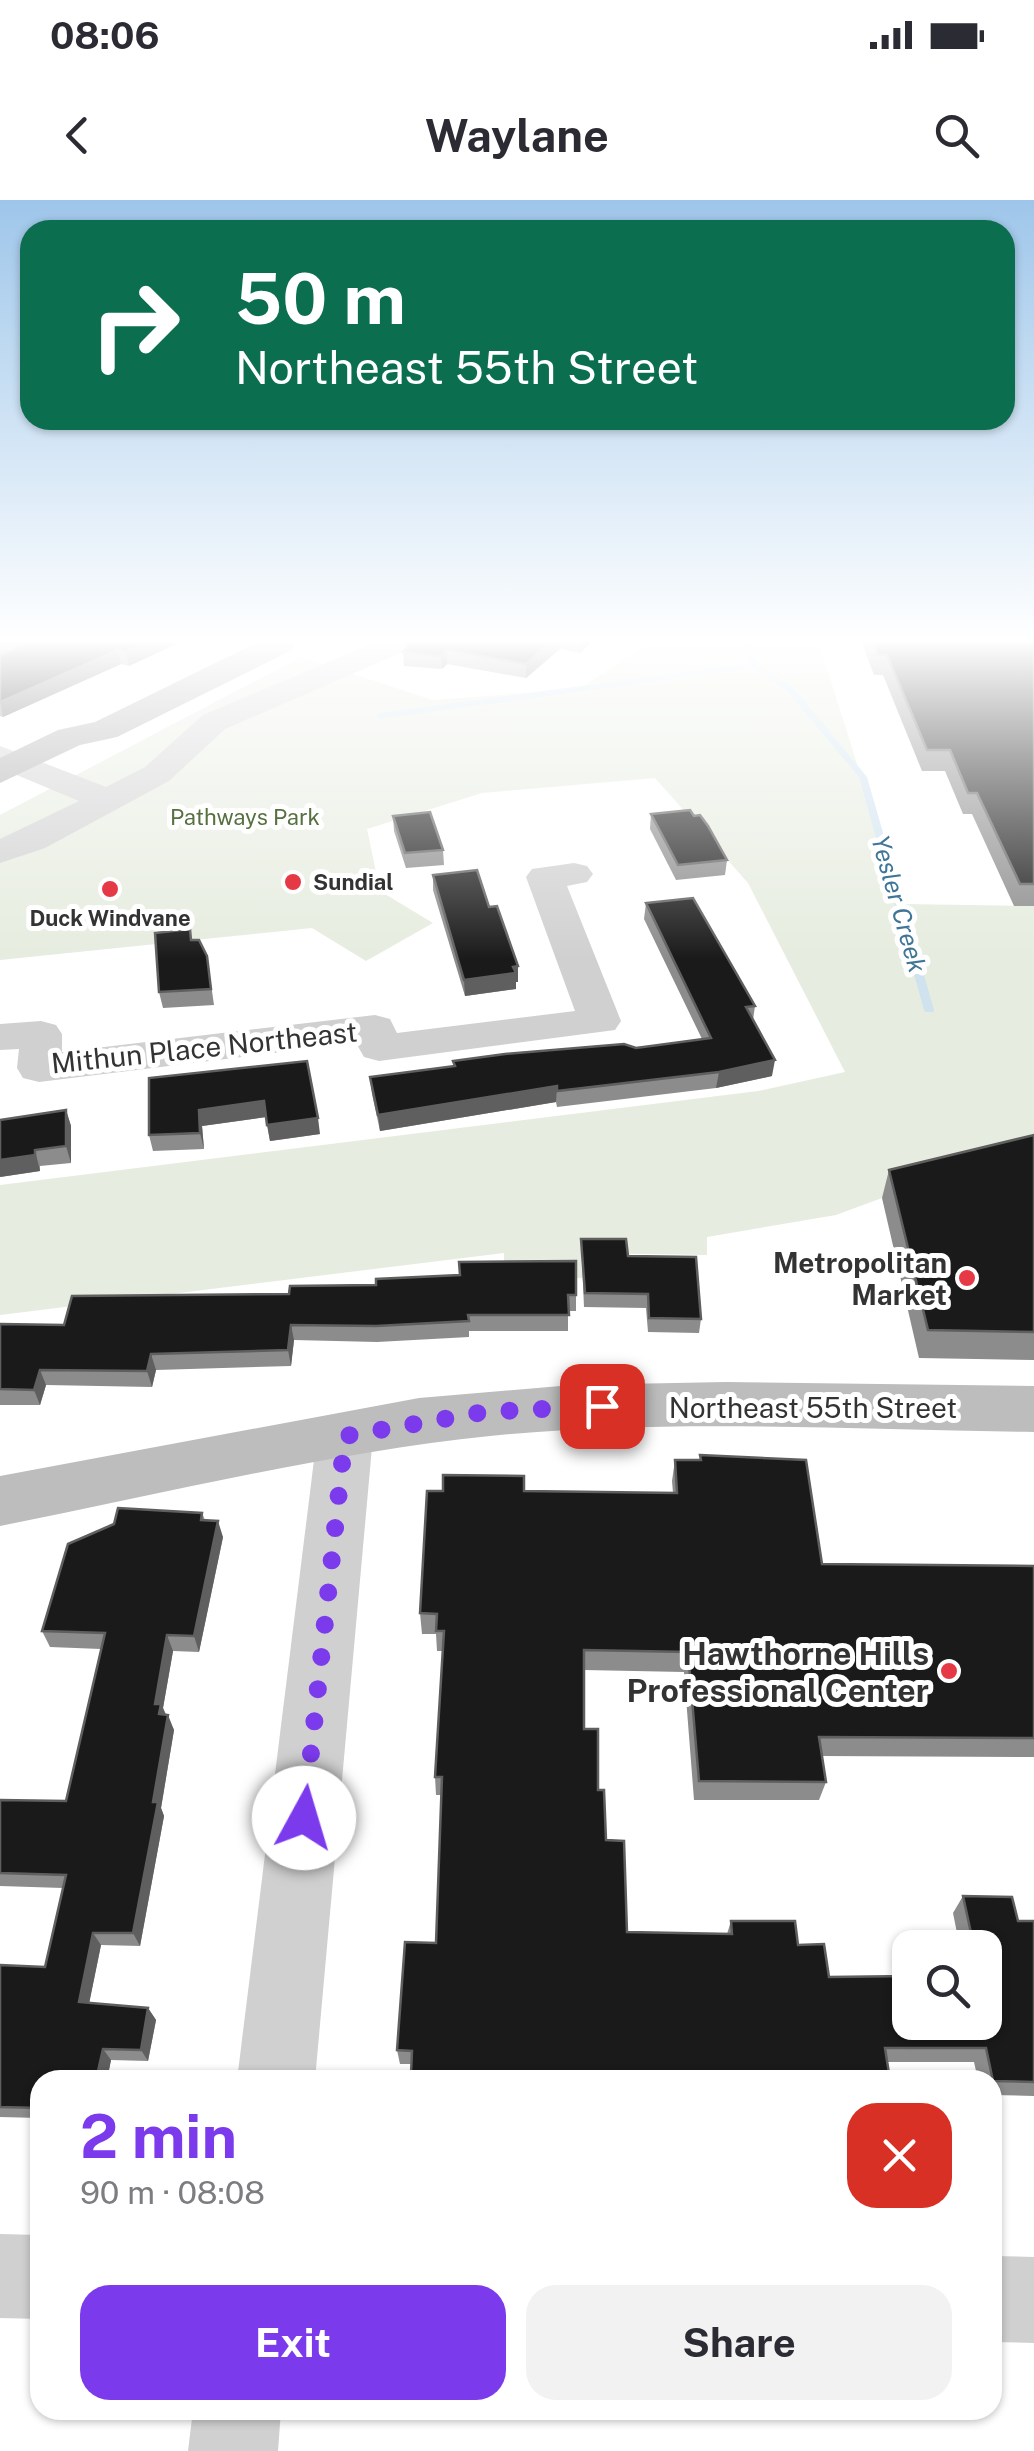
<!DOCTYPE html>
<meta charset="utf-8">
<style>
:root{--surface:#fff;--page:#f2f2f3;--text:#2b2b33;--muted:#7c7c81;--accent:#7c3aed}
body{margin:0;font-family:"Public Sans",sans-serif;background:var(--page);color:var(--text);height:100vh;display:flex;flex-direction:column;font-size:38px;white-space:nowrap}
*{box-sizing:border-box;margin:0}
p{font-size:32px;color:var(--muted)}
.icon{flex:none;width:55px;height:55px;fill:none;stroke:currentColor;stroke-width:2;stroke-linecap:round;stroke-linejoin:round}
.map{position:relative;flex:1;overflow:hidden}
.side{position:absolute;left:30px;top:1870px;width:972px;height:350px;display:flex;flex-direction:column;background:var(--surface);border-radius:30px;box-shadow:0 2px 8px #0004}
.side>*{flex:none}
.hud{position:absolute;left:20px;top:20px;width:995px;height:210px;border-radius:30px;box-shadow:0 2px 8px #0004;background:#0b6e4f;color:#fff;overflow:hidden}
.buttons{position:absolute;left:892px;top:1730px;display:grid;gap:20px}
.buttons a{display:grid;place-items:center;width:110px;height:110px;border-radius:20px;background:var(--surface);box-shadow:0 2px 8px #0004;font-size:50px}
.pin{position:absolute;display:grid;place-items:center;width:85px;height:85px;color:#fff;margin:-42px;border-radius:20px;box-shadow:0 5px 15px #0006}
.me{position:absolute;width:110px;margin:-55px;rotate:6deg;stroke-linejoin:round;filter:drop-shadow(0 0 8px #0008)}
.turn{display:flex;align-items:center;gap:35px;height:210px;padding:0 50px;font-size:45px}
.turn .icon{width:130px;height:130px;stroke-width:2.5}
.turn b{display:block;font-size:70px;line-height:85px}
.round{display:grid;place-items:center;flex:none;width:105px;height:105px;border-radius:30px;background:var(--page)}
.overview{display:flex;align-items:center;justify-content:space-between;height:170px;padding:0 50px}
h1{font-size:60px;font-weight:700;line-height:75px;color:var(--accent)}
.button{display:flex;gap:20px;margin-top:auto;padding:20px 50px}
.button a{flex:1;height:115px;border-radius:30px;background:var(--accent);color:#fff;font-size:40px;font-weight:700;line-height:115px;text-align:center}
.button a+a{background:var(--page);color:var(--text)}
.status{display:flex;justify-content:space-between;align-items:center;height:70px;padding:0 50px;background:var(--surface);direction:ltr}
.status svg{height:28px;fill:currentColor}
header{display:flex;justify-content:space-between;align-items:center;height:130px;padding:0 50px;background:var(--surface);font-size:45px;font-weight:700}
.map>svg:first-child{display:block}
.green{fill:#e6ecdf}
.lines{fill:none;stroke-linecap:round;stroke-linejoin:round}
.stream{fill:#cfe2ee;fill-rule:evenodd}
.minor{fill:#d0d0d0;fill-rule:evenodd}
.secondary{fill:#bdbdbd;fill-rule:evenodd}
.primary{fill:#ababab;fill-rule:evenodd}
.wall{fill:#8c8c8c}
.shaded-wall{fill:#5f5f5f}
.building{fill:#1a1a1a;stroke:#5f5f5f;stroke-width:2.5;fill-rule:evenodd}
.route{stroke:#7c3aed;stroke-width:18;stroke-dasharray:0 32.4}
.poi-dot{fill:#e63946;stroke:#fff;stroke-width:4}
.labels{text-anchor:middle;dominant-baseline:central;stroke-width:10;stroke-linejoin:round;paint-order:stroke}
.far-park-label{font-size:22px;fill:#56703f;stroke:#fff}
.far-poi-label{font-size:22px;font-weight:bold;fill:#333;stroke:#fff;text-anchor:start}
.far-water-label{font-size:25px;font-style:italic;fill:#3f7597;stroke:#fff}
.street-label{font-size:28px;fill:#333;stroke:#fff}
.poi-label{font-size:28px;font-weight:bold;fill:#333;stroke:#fff;text-anchor:end}
.near-poi-label{font-size:32px;font-weight:bold;fill:#333;stroke:#fff;text-anchor:end}
</style>
<div class="status"><b>08:06</b><svg viewBox="0 0 49 12"><path d="M0 12V9h3v3zM5 12V6h3v6zM10 12V3h3v9zM15 12V0h3v12zM26 1h20v11H26zM47 4h2v5h-2z"/></svg></div>
<header><svg class="icon" aria-label="back" viewBox="0 0 24 24"><path d="M15 5l-7 7 7 7"/></svg>Waylane<svg class="icon" aria-label="search" viewBox="0 0 24 24"><circle cx="10" cy="10" r="6"/><path d="M15 15l6 6"/></svg></header>
<div class="map">
<svg width="1034" height="2251" viewBox="0 0 1034 2251">
<rect width="100%" height="100%" fill="#fff"/>
<path class="green" d="M 648,443 L 819,443 L 901,704 L 1034,706 L 1034,961 L 882,998 L 836,1015 L 707,1037 L 707,1055 L 581,1053 L 582,1078 L 504,1078 L 504,1053 L 0,1115 L 0,985 L 758,891 L 845,872 L 748,683 L 655,578 L 482,593 L 367,629 L 380,691 L 433,723 L 366,761 L 312,728 L 0,760 L 0,615 L 301,457 L 433,500 L 579,489 Z"/>
<g class="lines">
<path class="stream" d="M 742,443 L 750,443 L 758,464 L 793,487 L 867,577 L 934,810 L 933,812 L 925,812 L 924,810 L 859,577 L 787,491 L 753,468 L 380,519 L 376,516 L 380,513 L 749,463 Z"/>
<g class="minor">
<path d="M 373,443 L 415,443 L 410,449 L 225,529 L 169,581 L 45,648 L 0,663 L 0,639 L 79,601 L 0,568 L 0,546 L 106,587 L 145,567 L 203,515 Z"/>
<path d="M 574,663 L 587,666 L 593,674 L 587,682 L 567,686 L 621,821 L 615,830 L 379,861 L 364,857 L 356,843 L 39,882 L 23,878 L 17,868 L 19,849 L 0,850 L 0,824 L 41,821 L 56,825 L 62,834 L 62,852 L 375,815 L 390,819 L 397,833 L 575,811 L 526,677 L 532,669 Z"/>
<path d="M 345,1214 L 365,1220 L 373,1236 L 315,1880 L 237,1880 L 317,1236 L 325,1220 Z"/>
<path d="M 0,2034 L 40,2035 L 40,2119 L 0,2118 Z"/>
<path d="M 992,2056 L 1034,2057 L 1034,2143 L 992,2142 Z"/>
<path d="M 193,2210 L 281,2210 L 278,2251 L 188,2251 Z"/>
</g>
<path class="secondary" d="M 726,1182 L 1034,1186 L 1034,1232 C 853,1230 670,1218 490,1236 C 326,1253 162,1294 0,1326 L 0,1276 L 419,1198 L 572,1185 Z"/>
<path class="primary" d="M 256,443 L 296,443 L 292,450 L 117,537 L 80,545 L 0,583 L 0,558 L 58,530 L 95,522 Z"/>
</g>
<g class="wall">
<path d="M 0,443 L 178,443 L 129,466 L 121,464 L 3,517 L 0,516 Z"/>
<path d="M 409,443 L 590,443 L 580,453 L 560,449 L 526,478 L 447,464 L 442,469 L 404,466 L 403,452 Z"/>
<path d="M 862,443 L 1034,443 L 1034,706 L 1014,706 L 972,614 L 963,614 L 945,571 L 922,571 L 883,475 L 874,475 Z"/>
<path d="M 651,614 L 694,616 L 727,660 L 725,675 L 676,680 L 650,629 Z"/>
<path d="M 393,616 L 443,650 L 444,665 L 406,668 L 394,631 Z"/>
<path d="M 433,675 L 489,707 L 518,766 L 518,782 L 516,782 L 516,789 L 465,796 L 433,690 Z"/>
<path d="M 646,703 L 755,806 L 753,820 L 772,876 L 716,888 L 557,907 L 556,902 L 380,931 L 372,894 L 370,877 L 454,866 L 453,861 L 636,848 L 702,839 L 644,719 Z"/>
<path d="M 190,729 L 192,740 L 207,756 L 214,805 L 163,808 L 159,792 Z"/>
<path d="M 149,878 L 320,934 L 270,941 L 266,917 L 202,926 L 204,949 L 153,951 L 149,935 Z"/>
<path d="M 66,910 L 71,926 L 71,963 L 40,966 L 40,971 L 0,977 Z"/>
<path d="M 1034,935 L 1034,1160 L 919,1158 L 882,998 L 889,970 Z"/>
<path d="M 581,1039 L 628,1056 L 701,1119 L 699,1133 L 648,1132 L 646,1108 L 584,1107 Z"/>
<path d="M 576,1095 L 576,1111 L 568,1111 L 568,1131 L 469,1131 L 469,1137 L 377,1142 L 294,1140 L 291,1166 L 156,1170 L 152,1187 L 46,1185 L 40,1205 L 0,1205 L 0,1124 L 64,1125 Z"/>
<path d="M 700,1255 L 822,1364 L 1034,1366 L 1034,1557 L 822,1556 L 826,1582 L 819,1600 L 694,1600 L 684,1472 L 584,1470 L 584,1529 L 598,1590 L 606,1640 L 627,1732 L 727,1734 L 731,1721 L 798,1745 L 829,1777 L 896,1777 L 893,1757 L 903,1741 L 956,1741 L 958,1738 L 953,1713 L 963,1696 L 1018,1721 L 1034,1721 L 1034,1896 L 992,1895 L 992,1880 L 978,1880 L 974,1862 L 887,1862 L 890,1880 L 412,1880 L 412,1864 L 400,1864 L 397,1850 L 436,1743 L 442,1595 L 436,1595 L 435,1577 L 443,1451 L 437,1451 L 436,1434 L 422,1434 L 420,1413 L 524,1291 L 673,1293 L 672,1281 L 675,1260 L 700,1260 Z"/>
<path d="M 202,1313 L 205,1320 L 223,1337 L 199,1452 L 173,1451 L 163,1508 L 174,1530 L 161,1608 L 164,1616 L 140,1746 L 101,1745 L 89,1803 L 148,1808 L 156,1820 L 148,1861 L 111,1860 L 107,1880 L 40,1880 L 40,1918 L 0,1917 L 0,1765 L 45,1767 L 63,1688 L 0,1686 L 0,1600 L 66,1601 L 101,1449 L 50,1447 L 42,1431 Z"/>
</g>
<g class="shaded-wall">
<path d="M 145,443 L 178,443 L 129,466 L 126,452 Z"/>
<path d="M 550,443 L 560,443 L 560,449 L 526,478 L 526,464 Z"/>
<path d="M 581,443 L 590,443 L 580,453 Z"/>
<path d="M 118,450 L 121,464 L 3,517 L 0,502 Z"/>
<path d="M 447,450 L 447,464 L 442,469 L 441,456 Z"/>
<path d="M 518,766 L 518,782 L 516,782 L 516,789 L 465,796 L 464,780 Z"/>
<path d="M 775,860 L 772,876 L 716,888 L 719,872 Z"/>
<path d="M 557,886 L 556,902 L 380,931 L 378,915 Z"/>
<path d="M 264,901 L 266,917 L 202,926 L 204,949 L 200,933 L 199,910 Z"/>
<path d="M 66,910 L 71,926 L 71,963 L 66,946 Z"/>
<path d="M 318,918 L 320,934 L 270,941 L 267,925 Z"/>
<path d="M 35,950 L 40,971 L 0,977 L 0,960 Z"/>
<path d="M 291,1125 L 294,1140 L 291,1166 L 288,1150 Z"/>
<path d="M 151,1154 L 156,1170 L 152,1187 L 147,1171 Z"/>
<path d="M 40,1170 L 46,1185 L 40,1205 L 34,1190 Z"/>
<path d="M 218,1321 L 223,1337 L 199,1452 L 194,1436 Z"/>
<path d="M 167,1435 L 173,1451 L 163,1508 L 167,1519 L 165,1529 L 155,1504 Z"/>
<path d="M 168,1515 L 174,1530 L 161,1608 L 164,1616 L 140,1746 L 133,1733 L 153,1602 Z"/>
<path d="M 93,1733 L 101,1745 L 87,1814 L 79,1802 Z"/>
<path d="M 148,1808 L 156,1820 L 148,1861 L 141,1850 Z"/>
<path d="M 103,1849 L 111,1860 L 107,1880 L 96,1880 Z"/>
</g>
<g class="building">
<path d="M 0,443 L 145,443 L 126,452 L 118,450 L 0,502 L 0,455 L 24,445 Z"/>
<path d="M 409,443 L 550,443 L 526,464 L 447,450 L 441,456 L 403,452 Z"/>
<path d="M 873,443 L 1034,443 L 1034,684 L 1020,684 L 977,593 L 968,593 L 950,550 L 927,550 L 887,455 L 878,455 Z"/>
<path d="M 690,610 L 694,616 L 700,615 L 708,626 L 727,660 L 678,665 L 651,614 Z"/>
<path d="M 430,612 L 443,650 L 405,653 L 393,616 Z"/>
<path d="M 477,670 L 489,707 L 497,706 L 518,766 L 513,767 L 516,773 L 464,780 L 433,675 Z"/>
<path d="M 693,698 L 755,806 L 746,807 L 775,860 L 719,872 L 557,891 L 557,886 L 378,915 L 370,877 L 455,866 L 453,861 L 505,854 L 624,844 L 636,848 L 711,838 L 646,703 Z"/>
<path d="M 190,729 L 191,740 L 199,740 L 207,756 L 211,789 L 159,792 L 155,733 Z"/>
<path d="M 307,861 L 318,918 L 267,925 L 264,901 L 199,910 L 200,933 L 149,935 L 149,878 Z"/>
<path d="M 66,910 L 66,946 L 35,950 L 35,955 L 0,960 L 0,920 Z"/>
<path d="M 1034,935 L 1034,1132 L 928,1130 L 889,970 Z"/>
<path d="M 581,1039 L 626,1039 L 628,1056 L 696,1057 L 701,1119 L 649,1118 L 648,1094 L 585,1093 Z"/>
<path d="M 576,1061 L 576,1095 L 568,1095 L 569,1115 L 468,1115 L 469,1121 L 376,1126 L 291,1125 L 288,1150 L 151,1154 L 147,1171 L 40,1170 L 34,1190 L 0,1189 L 0,1124 L 64,1125 L 72,1096 L 289,1094 L 290,1086 L 376,1085 L 376,1079 L 460,1075 L 459,1062 Z"/>
<path d="M 700,1255 L 806,1260 L 822,1364 L 1034,1366 L 1034,1538 L 819,1537 L 826,1582 L 699,1581 L 688,1452 L 584,1450 L 584,1529 L 598,1529 L 598,1590 L 604,1590 L 606,1640 L 624,1641 L 627,1732 L 732,1734 L 731,1721 L 795,1721 L 798,1745 L 824,1744 L 829,1777 L 909,1776 L 903,1741 L 964,1741 L 962,1733 L 971,1733 L 963,1696 L 1012,1697 L 1018,1721 L 1034,1721 L 1034,1882 L 993,1881 L 986,1848 L 885,1848 L 890,1880 L 438,1880 L 438,1875 L 411,1874 L 412,1851 L 397,1850 L 405,1742 L 436,1743 L 442,1577 L 435,1577 L 444,1431 L 436,1431 L 437,1414 L 420,1413 L 427,1291 L 443,1291 L 443,1275 L 524,1276 L 524,1291 L 677,1293 L 675,1260 L 701,1260 ZM 910,1748 L 985,1748 L 985,1822 L 910,1822 Z"/>
<path d="M 118,1308 L 202,1313 L 201,1320 L 218,1321 L 194,1436 L 167,1435 L 155,1504 L 161,1504 L 159,1514 L 168,1515 L 153,1602 L 158,1602 L 133,1733 L 93,1733 L 79,1802 L 148,1808 L 141,1850 L 103,1849 L 96,1880 L 40,1880 L 40,1908 L 0,1907 L 0,1765 L 45,1767 L 66,1675 L 0,1673 L 0,1600 L 66,1601 L 105,1433 L 42,1431 L 68,1344 L 114,1324 Z"/>
</g>
<linearGradient id="sky" x2="0" y2="1"><stop stop-color="#9ec6ea"/><stop offset="0.58" stop-color="#fff"/><stop offset="1" stop-color="#fff" stop-opacity="0"/></linearGradient>
<rect width="1034" height="759" fill="url(#sky)"/>
<g class="lines">
<path class="route" d="M 304,1618 L 345,1236 L 484,1212 L 602,1206"/>
</g>
<g class="poi-dot">
<circle cx="293" cy="682" r="10"/>
<circle cx="110" cy="689" r="10"/>
<circle cx="967" cy="1078" r="10"/>
<circle cx="949" cy="1471" r="10"/>
</g>
<g class="labels">
<g class="far-park-label">
<text x="245" y="617">Pathways Park</text>
</g>
<g class="far-poi-label">
<text x="313" y="682">Sundial</text>
<text x="110" y="718" text-anchor="middle">Duck Windvane</text>
</g>
<g class="far-water-label">
<text transform="translate(899 704) rotate(74)">Yesler Creek</text>
</g>
<g class="street-label">
<text transform="translate(204 847) rotate(-6)">Mithun Place Northeast</text>
<text x="813" y="1207">Northeast 55th Street</text>
</g>
<g class="poi-label">
<text x="947" y="1062">Metropolitan<tspan x="947" dy="32">Market</tspan></text>
</g>
<g class="near-poi-label">
<text x="929" y="1453">Hawthorne Hills<tspan x="929" dy="37">Professional Center</tspan></text>
</g>
</g>
</svg>
<div class="buttons">
<a><svg class="icon" aria-label="search" viewBox="0 0 24 24"><circle cx="10" cy="10" r="6"/><path d="M15 15l6 6"/></svg></a>
</div>
<div class="pin" style="left:602px;top:1206px;background:#d93025"><svg class="icon" aria-label="arrive" viewBox="0 0 24 24"><path d="M6 21V4h12l-3 4 3 4H6"/></svg></div>
<svg class="me" style="left:304px;top:1618px" viewBox="-20 -20 40 40"><circle r="19" fill="#fff"/><path d="M0-13L10 11 0 6-10 11z" fill="#7c3aed"/></svg>
<div class="hud">
<div class="turn"><svg class="icon" aria-label="right" viewBox="0 0 24 24"><path d="M7 20v-9h11M14 6l5 5-5 5"/></svg><div><b>50 m</b>Northeast 55th Street</div></div>
</div>
<section class="side">
<div class="overview"><div><h1>2 min</h1><p>90 m · 08:08</p></div><a class="round" style="background:#d93025;color:#fff"><svg class="icon" aria-label="close" viewBox="0 0 24 24"><path d="M6 6l12 12M18 6L6 18"/></svg></a></div>
<div class="button"><a>Exit</a><a>Share</a></div>
</section>
</div>
